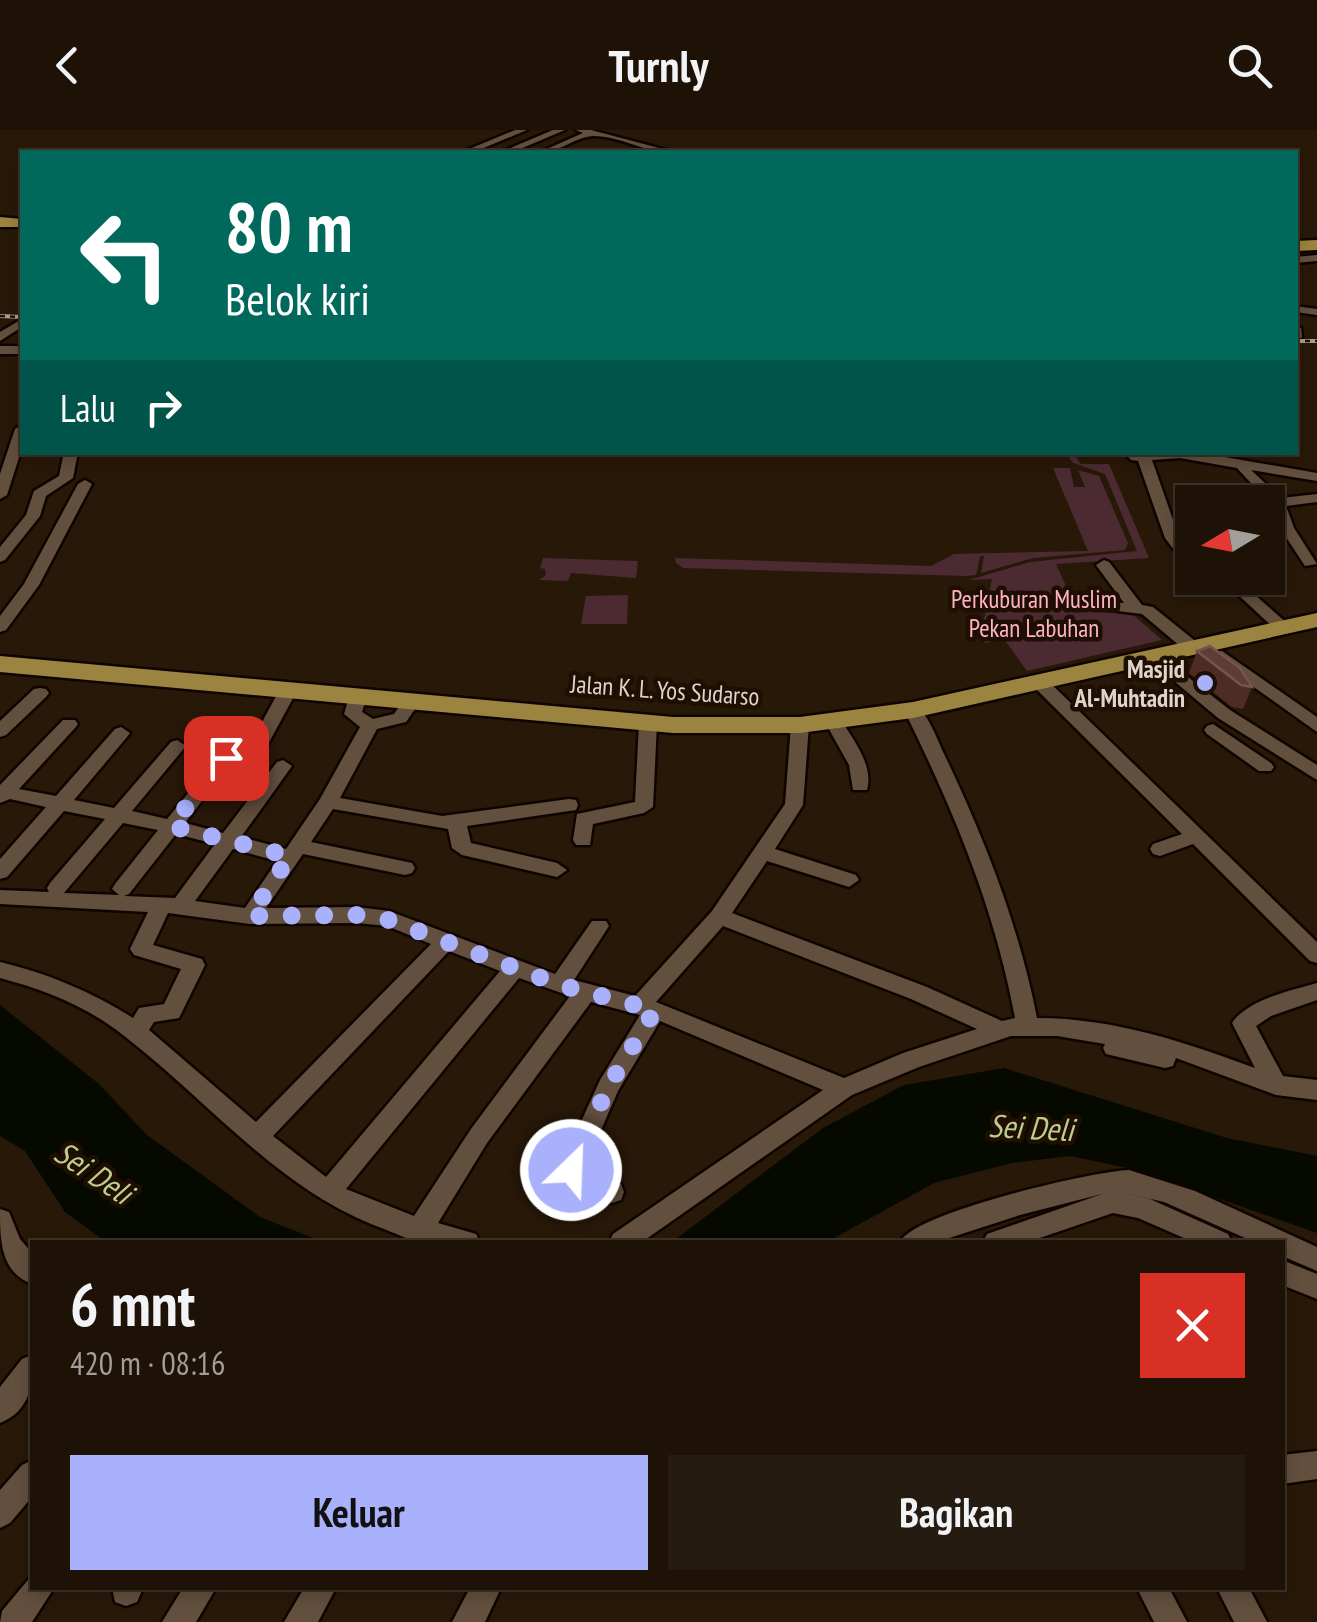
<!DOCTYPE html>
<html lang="id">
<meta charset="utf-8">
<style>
:root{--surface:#1e1206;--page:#261b10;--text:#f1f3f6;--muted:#a19e9b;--line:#3c3228;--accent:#a9b0fc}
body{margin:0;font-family:"PT Sans Narrow",sans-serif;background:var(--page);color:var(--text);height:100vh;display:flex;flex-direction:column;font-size:38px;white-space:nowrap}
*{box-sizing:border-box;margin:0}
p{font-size:32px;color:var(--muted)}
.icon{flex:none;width:55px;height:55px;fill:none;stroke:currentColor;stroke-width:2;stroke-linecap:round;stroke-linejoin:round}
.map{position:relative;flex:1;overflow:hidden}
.panel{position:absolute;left:30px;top:1110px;width:1255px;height:350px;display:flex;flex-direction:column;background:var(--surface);border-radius:0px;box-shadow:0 5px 15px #0003,0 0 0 2px var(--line)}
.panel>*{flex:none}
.guide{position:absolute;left:20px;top:20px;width:1278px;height:305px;border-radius:0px;box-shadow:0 5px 15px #0003,0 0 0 2px var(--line);background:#00695c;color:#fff;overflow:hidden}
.needle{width:65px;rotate:260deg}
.buttons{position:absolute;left:1175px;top:355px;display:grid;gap:20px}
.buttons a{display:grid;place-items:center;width:110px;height:110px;border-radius:0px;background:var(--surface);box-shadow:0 5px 15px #0003,0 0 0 2px var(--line);font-size:50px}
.pin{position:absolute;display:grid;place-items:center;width:85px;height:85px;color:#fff;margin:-42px;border-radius:20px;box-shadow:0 5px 15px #0006}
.me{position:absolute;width:110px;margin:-55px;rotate:24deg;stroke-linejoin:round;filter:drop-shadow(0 0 8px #0008)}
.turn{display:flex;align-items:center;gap:35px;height:210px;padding:0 40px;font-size:45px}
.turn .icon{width:130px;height:130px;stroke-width:2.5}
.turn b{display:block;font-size:70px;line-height:85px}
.then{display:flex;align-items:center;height:95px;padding:0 40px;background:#0003;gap:20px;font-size:38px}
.round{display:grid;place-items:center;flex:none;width:105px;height:105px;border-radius:0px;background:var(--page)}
.headline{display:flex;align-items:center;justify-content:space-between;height:170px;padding:0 40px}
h1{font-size:60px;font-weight:700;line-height:75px}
.primary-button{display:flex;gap:20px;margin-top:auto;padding:20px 40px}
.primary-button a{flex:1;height:115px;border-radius:0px;background:var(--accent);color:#111;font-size:40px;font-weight:700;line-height:115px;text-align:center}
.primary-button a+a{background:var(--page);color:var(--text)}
header{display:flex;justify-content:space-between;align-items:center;height:130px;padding:0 40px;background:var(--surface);font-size:45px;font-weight:700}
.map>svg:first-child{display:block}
.green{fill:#4c2a32}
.water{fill:#060900}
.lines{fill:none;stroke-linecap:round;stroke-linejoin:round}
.minor-casing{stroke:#100400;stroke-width:5}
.highway-casing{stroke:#100400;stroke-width:5}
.minor{fill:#624f3e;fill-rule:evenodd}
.highway{fill:#9b843f;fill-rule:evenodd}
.rail-casing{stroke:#ab9f93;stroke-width:4}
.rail{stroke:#1e0f02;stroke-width:2.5;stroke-dasharray:5;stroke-linecap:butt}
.wall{fill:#4e2b23}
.building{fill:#5e3d35;stroke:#72554c;stroke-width:2.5}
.route{stroke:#a9b0fc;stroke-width:18;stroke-dasharray:0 32.4}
.poi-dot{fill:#a9b0fc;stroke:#1e0f02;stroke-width:4}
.labels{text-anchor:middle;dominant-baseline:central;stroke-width:9;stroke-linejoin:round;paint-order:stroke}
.park-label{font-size:25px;fill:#feb3c2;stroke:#1e0f02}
.poi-label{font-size:25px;font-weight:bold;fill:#dfd4ca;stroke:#1e0f02;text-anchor:end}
.street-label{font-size:25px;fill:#dfd4ca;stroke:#1e0f02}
.near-water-label{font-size:32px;font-style:italic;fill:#bdcd8b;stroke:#1e0f02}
</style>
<header><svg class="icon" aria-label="back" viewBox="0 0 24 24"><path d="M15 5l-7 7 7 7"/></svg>Turnly<svg class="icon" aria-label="search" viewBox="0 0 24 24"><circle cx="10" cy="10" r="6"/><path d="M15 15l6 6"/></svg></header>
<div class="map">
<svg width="1317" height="1492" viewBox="0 0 1317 1492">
<rect width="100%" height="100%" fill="#281808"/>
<g class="green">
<path d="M 1066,323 L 1073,323 L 1081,334 L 1109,334 L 1149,428 L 1056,434 L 1076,478 L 1130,482 L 1162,510 L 1027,541 L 1004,509 L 985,513 L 974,495 L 983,494 L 992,449 L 969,450 L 1030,432 L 1137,421 L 1105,344 L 1073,333 Z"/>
<path d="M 1053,338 L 1070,338 L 1074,357 L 1085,357 L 1078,340 L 1099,346 L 1128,413 L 1125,420 L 1033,428 L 981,443 L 984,426 L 980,426 L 976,445 L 966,446 L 683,438 L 676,433 L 675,428 L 931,436 L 954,424 L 1088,421 Z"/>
<path d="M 543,428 L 638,431 L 636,448 L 571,443 L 568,451 L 539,450 L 546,445 L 545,439 L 540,438 Z"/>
<path d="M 628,465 L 627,494 L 581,494 L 586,466 Z"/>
</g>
<g class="water">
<path d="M 0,875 L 99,954 L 147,1005 L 260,1087 L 323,1112 L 106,1112 L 65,1082 L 25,1021 L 0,1006 Z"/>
<path d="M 1004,938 L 1227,1008 L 1317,1026 L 1317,1103 L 1137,1040 L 1070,1026 L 1012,1033 L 934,1053 L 827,1112 L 672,1112 L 823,998 L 904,955 Z"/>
</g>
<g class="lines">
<g class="minor-casing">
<g id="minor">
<path d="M 515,0 L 527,0 L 474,22 L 462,22 Z"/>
<path d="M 553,0 L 565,0 L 513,22 L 501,22 Z"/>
<path d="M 576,0 L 591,0 L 674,22 C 646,24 621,6 594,6 C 576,6 560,23 540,22 L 583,3 Z"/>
<path d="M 1317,125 L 1317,131 L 1295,133 L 1295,127 Z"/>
<path d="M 1295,176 L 1317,179 L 1317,185 L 1295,182 Z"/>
<path d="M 22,189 L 22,197 L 0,211 L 0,202 Z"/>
<path d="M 1295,194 L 1301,198 L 1302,207 L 1296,211 Z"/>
<rect x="0" y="216" width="22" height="8"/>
<path d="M 22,295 L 22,318 L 7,365 L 0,369 L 0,344 L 15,299 Z"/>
<path d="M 64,322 L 78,322 L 73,348 L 46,366 L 40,386 L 5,430 L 0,432 L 0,417 L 26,385 L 34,361 L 59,346 Z"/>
<path d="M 1124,322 L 1196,322 L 1317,343 L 1317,351 L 1251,340 L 1281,368 L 1317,364 L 1317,372 L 1286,376 L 1294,398 L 1317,434 L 1305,436 L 1280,398 L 1271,375 L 1237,338 L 1180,328 L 1152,330 L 1179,407 L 1192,424 L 1192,438 L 1187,437 L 1165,408 L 1138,331 L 1131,330 Z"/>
<path d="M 85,350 L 92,354 L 39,455 L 6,500 L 0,502 L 0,486 L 24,454 L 78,354 Z"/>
<path d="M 1104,430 L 1109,432 L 1142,475 L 1153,477 L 1199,514 L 1199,522 L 1187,522 L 1142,484 L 1094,478 L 1094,472 L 1124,473 L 1096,435 Z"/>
<path d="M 1198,448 L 1214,448 L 1221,455 L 1219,458 L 1207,458 Z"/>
<path d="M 1220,448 L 1236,448 L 1289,495 L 1289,501 L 1277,501 Z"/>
<path d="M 1155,521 L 1230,580 L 1317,635 L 1317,650 L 1218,588 L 1149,530 L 1149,522 Z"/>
<path d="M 1222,521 L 1317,587 L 1317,602 L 1216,530 L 1216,522 Z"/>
<path d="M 1039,547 L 1045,548 L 1317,812 L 1317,833 L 1310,831 L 1193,714 L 1160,726 L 1153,724 L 1150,719 L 1153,714 L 1182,704 L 1033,556 L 1030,552 Z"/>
<path d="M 289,554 L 298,559 L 267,616 L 264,620 L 252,620 L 249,616 L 280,559 Z"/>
<path d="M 40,558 L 46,559 L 49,563 L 46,567 L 6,605 L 0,607 L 0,591 L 34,559 Z"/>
<path d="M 359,559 L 368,564 L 362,582 L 373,589 L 394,584 L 407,565 L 419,565 L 422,569 L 406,592 L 377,599 L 340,668 L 442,686 L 569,669 L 576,670 L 578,675 L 576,680 L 569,681 L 467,696 L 471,713 L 557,733 L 567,740 L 557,747 L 462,725 L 452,718 L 448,699 L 333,679 L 311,712 L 412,733 L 415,738 L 412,743 L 405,745 L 303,724 L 266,778 L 357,777 L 389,781 L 555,844 L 592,791 L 606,791 L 609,796 L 574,850 L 635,866 L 712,781 L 785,674 L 791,595 L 800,589 L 809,595 L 803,675 L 775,719 L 856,745 L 859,750 L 849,757 L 767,731 L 732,783 L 927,857 L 1002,891 L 1015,888 C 995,779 953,679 904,580 L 913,574 C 928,581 937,610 945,626 C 985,710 1019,796 1037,888 C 1113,888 1185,912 1255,938 L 1232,893 C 1248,869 1290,861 1317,853 L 1317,870 L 1271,886 L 1256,896 L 1283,946 L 1317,950 L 1317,970 L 1276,965 L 1176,928 L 1173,936 L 1165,938 L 1106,924 L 1103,918 L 1105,914 L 1057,906 L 1011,906 L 919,937 L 852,965 L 642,1112 L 609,1112 L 613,1104 L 823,960 L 660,891 L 618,961 L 584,1039 L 621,1054 L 624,1062 L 621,1070 L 612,1073 L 567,1057 L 559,1040 L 600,950 L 640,885 L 591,872 L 487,1013 L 438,1093 L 476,1104 L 480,1112 C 460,1112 437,1116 419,1112 C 408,1110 395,1103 384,1099 C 279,1061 209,971 123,905 C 86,876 45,860 0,848 L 0,832 C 49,844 90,861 133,888 L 139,878 L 164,874 L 181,839 L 134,825 L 130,819 L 148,782 L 0,774 L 0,760 L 49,762 L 47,758 L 50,753 L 105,689 L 64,681 L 7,747 L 0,749 L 0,729 L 46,677 L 10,669 L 0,673 L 0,655 L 63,590 L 75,590 L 78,594 L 75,598 L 19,659 L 56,666 L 115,599 L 121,597 L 130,603 L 127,607 L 74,670 L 114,678 L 171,612 L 177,610 L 186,616 L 132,681 L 167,689 L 220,624 L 226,622 L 235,628 L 185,693 L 223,703 L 277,632 L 283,630 L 292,636 L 241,707 L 286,719 L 320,669 L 360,597 L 344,584 L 350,564 ZM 123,693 L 158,700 L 115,754 L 112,759 L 119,765 L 64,763 ZM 176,704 L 215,714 L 175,768 L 124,766 L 129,764 ZM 233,719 L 277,731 L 245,778 L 195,771 ZM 168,783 L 250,794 L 357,793 L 387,796 L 431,814 L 256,992 L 149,900 L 154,892 L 179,888 L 205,835 L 202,829 L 153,815 ZM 723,796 L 911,869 L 977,899 L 903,923 L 844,948 L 656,872 ZM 449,821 L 500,841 L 326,1047 L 273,1006 ZM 519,848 L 570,866 L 471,999 L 414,1086 L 346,1059 Z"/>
<path d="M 834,586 L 840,588 C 853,610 874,635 867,660 L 853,660 L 849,635 L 825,592 Z"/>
<path d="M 648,587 L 657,593 L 653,677 L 644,683 L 593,694 L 590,715 L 576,715 L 573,710 L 577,684 L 635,672 L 639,593 Z"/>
<path d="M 1213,594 L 1271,633 L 1274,637 L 1271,641 L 1259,641 L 1207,604 L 1204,600 L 1207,596 Z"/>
<path d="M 1129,1040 L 1195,1061 L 1317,1117 L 1317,1141 L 1282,1126 L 1282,1112 L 1254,1112 L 1164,1072 L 1120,1062 L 1150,1069 L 1228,1104 L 1232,1112 L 1193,1112 L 1138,1088 L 1113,1083 L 1028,1112 L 983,1112 L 987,1104 L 1102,1064 L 1020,1085 L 937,1112 L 900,1112 C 913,1083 1093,1041 1129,1040 Z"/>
<path d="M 0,1079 L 9,1082 L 20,1109 L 32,1123 L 32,1154 C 0,1142 0,1109 0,1079 Z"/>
<path d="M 1282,1130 L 1317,1144 L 1317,1169 L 1282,1155 Z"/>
<path d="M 32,1225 C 34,1254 30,1281 0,1293 L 0,1257 L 22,1229 Z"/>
<path d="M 1317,1321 L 1317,1349 L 1282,1354 L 1282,1325 Z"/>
<path d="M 32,1330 L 32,1367 L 10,1393 L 0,1398 L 0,1360 L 22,1335 Z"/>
<path d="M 32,1445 L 32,1458 L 54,1458 L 32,1492 L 0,1492 L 2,1481 Z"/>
<path d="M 112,1458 L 143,1458 L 137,1472 L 126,1476 L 115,1472 Z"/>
<path d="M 183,1458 L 216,1458 L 196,1492 L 162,1492 Z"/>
<path d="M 304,1458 L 336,1458 L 318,1492 L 284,1492 Z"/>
<path d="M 470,1458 L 501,1458 L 485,1492 L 452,1492 Z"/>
<path d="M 1137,1458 L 1169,1458 L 1187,1492 L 1154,1492 Z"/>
<path d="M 1217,1458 L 1249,1458 L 1267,1492 L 1234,1492 Z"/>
</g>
</g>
<g class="highway-casing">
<g id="highway">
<path d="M 0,87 L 22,89 L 22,97 L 0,97 Z"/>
<path d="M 1317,110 L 1317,120 L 1295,121 L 1295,111 Z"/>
<path d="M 1317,483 L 1317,497 L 913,588 L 800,603 L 673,603 L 0,542 L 0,526 L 673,587 L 800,587 L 913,572 Z"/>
</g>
</g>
<use href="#minor" class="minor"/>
<use href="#highway" class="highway"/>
<g class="rail-casing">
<g id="rail">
<path d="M 0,186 L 22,187"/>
<path d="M 1295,211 L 1317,211"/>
</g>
</g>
<use href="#rail" class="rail"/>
</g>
<path class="wall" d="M 1197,521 L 1252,557 L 1243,579 L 1232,577 L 1189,543 Z"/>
<path class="building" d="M 1210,516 L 1240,538 L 1252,557 L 1241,555 L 1197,521 Z"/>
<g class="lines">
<path class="route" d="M 226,628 L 171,696 L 290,726 L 250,786 L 357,785 L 389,790 L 560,855 L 655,880 L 608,957 L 571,1040"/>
</g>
<circle class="poi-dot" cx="1205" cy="553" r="10"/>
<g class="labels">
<g class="park-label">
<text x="1034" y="469">Perkuburan Muslim<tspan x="1034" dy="29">Pekan Labuhan</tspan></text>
</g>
<g class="poi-label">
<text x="1185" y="539">Masjid<tspan x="1185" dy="29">Al-Muhtadin</tspan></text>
</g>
<g class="street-label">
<text transform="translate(665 560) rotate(4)">Jalan K. L. Yos Sudarso</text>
</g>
<g class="near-water-label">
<text transform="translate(1031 997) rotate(3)">Sei Deli</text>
<text transform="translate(94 1042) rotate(34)">Sei Deli</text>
</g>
</g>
</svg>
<div class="buttons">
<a><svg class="needle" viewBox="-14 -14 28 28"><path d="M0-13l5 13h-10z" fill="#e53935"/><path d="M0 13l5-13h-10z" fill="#a19e9b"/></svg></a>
</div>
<div class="pin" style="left:226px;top:628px;background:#d93025"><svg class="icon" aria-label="arrive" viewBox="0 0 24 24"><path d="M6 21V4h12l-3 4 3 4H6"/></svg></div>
<svg class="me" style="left:571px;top:1040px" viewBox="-20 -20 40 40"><circle r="17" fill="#a9b0fc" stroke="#fff" stroke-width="3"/><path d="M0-11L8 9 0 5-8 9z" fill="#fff"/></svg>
<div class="guide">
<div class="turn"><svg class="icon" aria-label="left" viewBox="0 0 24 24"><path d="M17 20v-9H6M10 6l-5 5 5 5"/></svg><div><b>80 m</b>Belok kiri</div></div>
<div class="then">Lalu<svg class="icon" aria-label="right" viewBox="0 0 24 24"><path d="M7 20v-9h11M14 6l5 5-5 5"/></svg></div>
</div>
<section class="panel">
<div class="headline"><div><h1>6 mnt</h1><p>420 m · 08:16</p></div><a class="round" style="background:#d93025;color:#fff"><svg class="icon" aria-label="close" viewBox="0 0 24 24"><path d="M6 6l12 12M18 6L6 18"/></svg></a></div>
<div class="primary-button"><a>Keluar</a><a>Bagikan</a></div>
</section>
</div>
